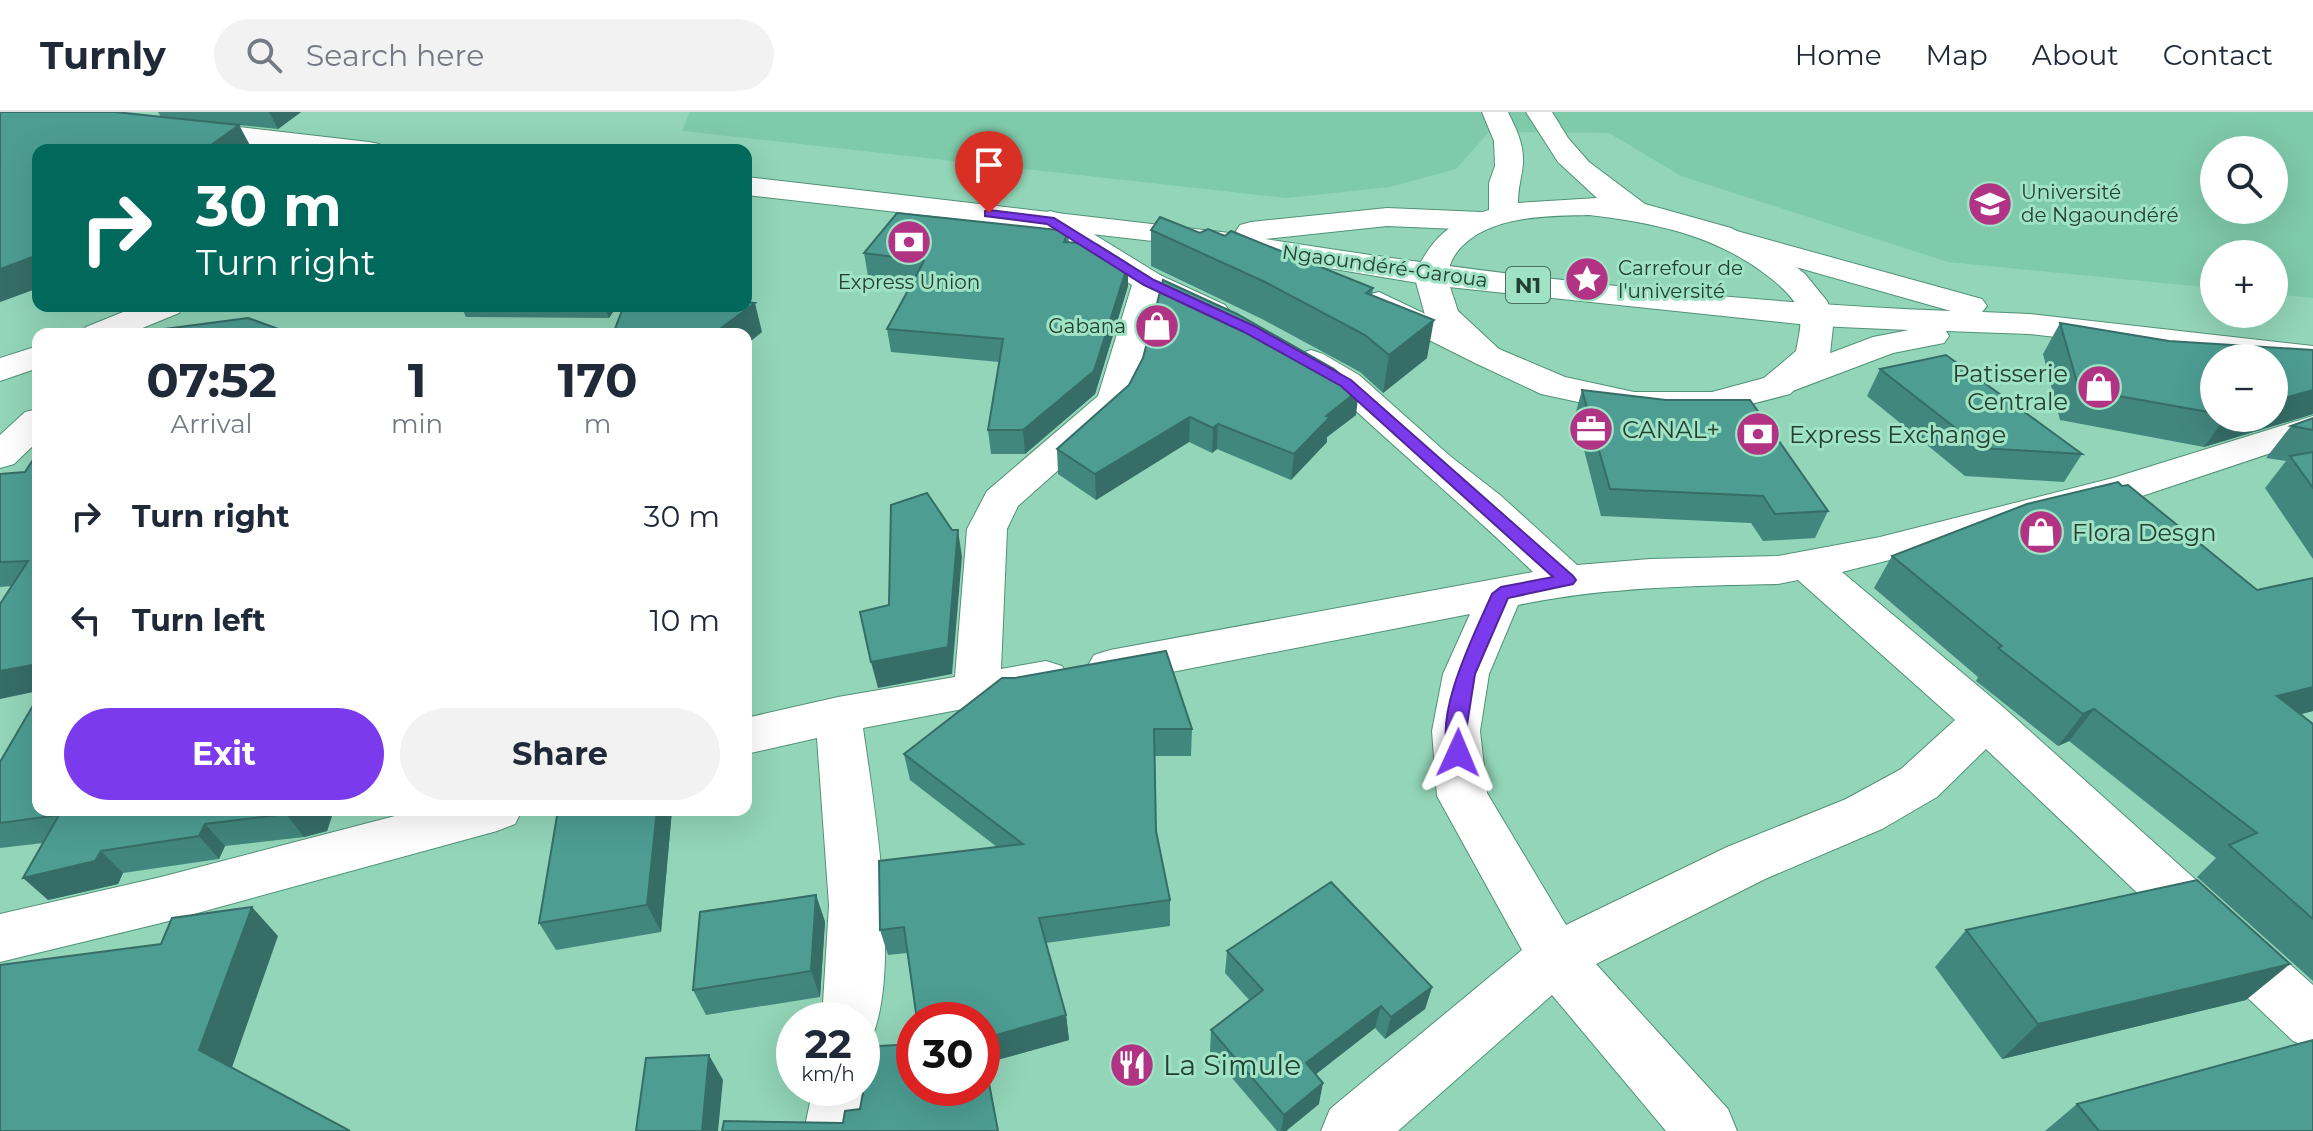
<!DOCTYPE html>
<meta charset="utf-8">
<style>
:root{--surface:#fff;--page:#f2f2f3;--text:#1f2937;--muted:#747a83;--line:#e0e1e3;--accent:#7c3aed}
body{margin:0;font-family:Montserrat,sans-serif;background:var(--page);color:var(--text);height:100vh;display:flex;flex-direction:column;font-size:30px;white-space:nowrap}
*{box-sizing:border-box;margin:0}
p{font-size:26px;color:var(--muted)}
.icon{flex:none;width:44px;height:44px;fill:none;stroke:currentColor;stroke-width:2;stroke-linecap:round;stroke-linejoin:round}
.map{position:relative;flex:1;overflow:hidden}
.side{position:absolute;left:32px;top:216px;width:720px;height:488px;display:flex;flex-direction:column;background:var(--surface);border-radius:16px;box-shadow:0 8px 32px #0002}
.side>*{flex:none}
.guide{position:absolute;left:32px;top:32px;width:720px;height:168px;border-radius:16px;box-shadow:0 8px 32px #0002;background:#00695c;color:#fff;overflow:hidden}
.buttons{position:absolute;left:2200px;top:24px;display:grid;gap:16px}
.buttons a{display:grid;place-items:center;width:88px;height:88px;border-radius:50%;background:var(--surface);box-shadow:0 8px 32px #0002;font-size:40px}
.speed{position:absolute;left:776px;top:890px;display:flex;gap:16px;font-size:40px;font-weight:700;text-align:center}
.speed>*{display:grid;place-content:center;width:104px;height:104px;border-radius:50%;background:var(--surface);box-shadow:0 8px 32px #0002;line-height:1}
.speed small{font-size:20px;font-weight:400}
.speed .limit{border:12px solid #d22;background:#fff;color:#111}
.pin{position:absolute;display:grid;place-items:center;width:68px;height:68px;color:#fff;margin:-82px -34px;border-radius:50% 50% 50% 0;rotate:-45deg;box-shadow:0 0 8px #0007}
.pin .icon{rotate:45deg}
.me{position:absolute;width:88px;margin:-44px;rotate:1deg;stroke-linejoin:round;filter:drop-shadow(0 0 6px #0008)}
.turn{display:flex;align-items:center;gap:28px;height:168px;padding:0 32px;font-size:36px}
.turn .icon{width:104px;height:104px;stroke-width:2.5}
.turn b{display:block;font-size:56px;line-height:68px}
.eta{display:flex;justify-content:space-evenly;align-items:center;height:136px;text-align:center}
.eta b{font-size:48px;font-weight:700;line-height:56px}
.primary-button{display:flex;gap:16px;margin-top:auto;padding:16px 32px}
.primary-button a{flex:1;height:92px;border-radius:48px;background:var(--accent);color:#fff;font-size:32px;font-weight:700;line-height:92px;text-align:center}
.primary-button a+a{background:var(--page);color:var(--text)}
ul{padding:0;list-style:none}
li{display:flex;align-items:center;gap:24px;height:104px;padding:0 32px}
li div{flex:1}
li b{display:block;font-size:30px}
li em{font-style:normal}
header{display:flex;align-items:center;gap:48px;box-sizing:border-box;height:112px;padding:0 40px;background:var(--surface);border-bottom:2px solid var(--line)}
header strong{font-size:38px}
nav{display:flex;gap:44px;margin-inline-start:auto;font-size:28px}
.search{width:560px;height:72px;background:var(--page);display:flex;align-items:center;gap:20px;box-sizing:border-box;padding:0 28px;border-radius:44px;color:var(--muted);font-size:30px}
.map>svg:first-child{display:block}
.built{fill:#7fcaaa;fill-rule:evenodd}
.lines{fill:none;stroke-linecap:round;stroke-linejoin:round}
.minor-casing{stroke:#509277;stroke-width:2}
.highway-casing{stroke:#509277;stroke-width:2}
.minor{fill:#fff;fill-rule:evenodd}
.highway{fill:#fff;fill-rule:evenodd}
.wall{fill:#42877e;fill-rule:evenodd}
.shaded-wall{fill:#366e67}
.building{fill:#4d9d93;stroke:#366e67;stroke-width:2}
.route{fill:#7c3aed;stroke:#51269a;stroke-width:2}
.labels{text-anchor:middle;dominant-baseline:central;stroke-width:6;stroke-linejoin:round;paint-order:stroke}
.far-poi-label{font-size:20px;fill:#244034;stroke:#9fe2c4;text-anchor:start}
.far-street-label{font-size:20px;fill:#244034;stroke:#9fe2c4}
.shield{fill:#9fe2c4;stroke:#49715f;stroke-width:2}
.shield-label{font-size:22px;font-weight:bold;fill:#244034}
.poi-label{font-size:24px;fill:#244034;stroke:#9fe2c4;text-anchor:start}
.near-poi-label{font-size:28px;fill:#244034;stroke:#9fe2c4;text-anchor:start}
</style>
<header>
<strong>Turnly</strong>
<div class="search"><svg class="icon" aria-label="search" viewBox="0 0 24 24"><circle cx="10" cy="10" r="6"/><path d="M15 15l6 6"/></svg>Search here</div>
<nav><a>Home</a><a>Map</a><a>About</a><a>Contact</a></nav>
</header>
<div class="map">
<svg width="2313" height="1019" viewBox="0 0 2313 1019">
<rect width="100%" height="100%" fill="#92d5b8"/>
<path class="built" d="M 690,0 L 2313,0 L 2313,186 L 2274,182 L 2274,142 L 2214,142 L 2214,176 L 1948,150 L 1681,64 L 1609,21 L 1489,20 L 1456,57 L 1390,75 L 1286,86 L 682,19 ZM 2214,38 L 2274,38 L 2274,98 L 2214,98 Z"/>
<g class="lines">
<g class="minor-casing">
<g id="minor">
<path d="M 1482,0 L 1508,0 C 1516,17 1524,32 1523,51 C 1522,65 1518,74 1518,91 L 1597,86 L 1558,50 L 1526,0 L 1552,0 L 1568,26 L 1589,50 L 1645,92 L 1731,116 L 1779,141 L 1805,162 L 1827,189 L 1834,205 L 1830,242 L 1825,249 L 1790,282 L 1713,302 L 1634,302 L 1541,282 L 1475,251 L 1425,203 L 1414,163 C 1432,126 1449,110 1489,98 L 1489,71 L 1495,54 L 1494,29 ZM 1589,103 C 1657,111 1719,124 1773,168 C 1784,177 1796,188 1800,202 C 1802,214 1798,227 1796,239 L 1764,266 L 1712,280 L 1634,280 L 1565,265 L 1499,237 L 1458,199 L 1446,163 C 1449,156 1452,146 1457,140 C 1486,103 1547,104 1589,103 Z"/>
<path d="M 1050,99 L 1061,102 L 1160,163 L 1225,193 L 1230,200 L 1225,207 L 1213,210 L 1201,207 L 1161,188 L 1140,270 L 1127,297 L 1018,394 L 1007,417 L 1001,557 L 1046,549 L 1062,554 L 1069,566 L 1062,578 L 863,616 C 874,693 902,859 871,927 L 862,931 L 862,908 L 822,908 L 829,793 L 817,626 L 746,642 L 746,606 L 838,585 L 955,565 L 967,417 L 987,379 L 1098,284 L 1132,173 L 1039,114 L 1035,108 L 1039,102 Z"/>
<path d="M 138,194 L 184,194 L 179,201 L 128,222 L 81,222 L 86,215 Z"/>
<path d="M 38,234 L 38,256 L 0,269 L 0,246 Z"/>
<path d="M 1311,238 L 1323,242 L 1359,263 L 1450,344 L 1500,383 L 1577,453 L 1650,447 L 1778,444 L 1880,425 L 2113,366 L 2313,304 L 2313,327 L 2139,385 L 1842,460 L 2003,595 L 2313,873 L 2313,937 L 2293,929 L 1986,637 L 1937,685 L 1882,717 L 1765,767 L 1596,852 L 1728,997 L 1737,1019 L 1666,1019 L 1552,883 L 1398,1019 L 1321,1019 L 1330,997 L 1522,838 L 1437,684 L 1432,619 L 1443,562 L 1470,502 L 1110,572 L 1094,567 L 1087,555 L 1094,543 L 1110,538 L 1533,460 C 1471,400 1405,345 1342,286 C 1327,273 1305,265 1293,249 L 1299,242 ZM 1798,468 L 1955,608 L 1901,657 L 1846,687 L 1727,735 L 1566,813 L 1487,681 L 1480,619 L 1489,562 L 1518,493 C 1604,475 1690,474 1778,472 Z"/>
<path d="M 38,297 L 38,329 L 14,352 L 0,356 L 0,323 L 25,300 Z"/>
<path d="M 418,698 L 522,698 L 515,712 L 497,719 L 161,811 L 0,850 L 0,802 L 161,765 Z"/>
<path d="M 862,955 L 873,976 L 866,1019 L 804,1019 L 813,976 L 862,976 Z"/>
</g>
</g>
<g class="highway-casing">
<g id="highway">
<path d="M 187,9 L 369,30 L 379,32 L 383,38 L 298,38 L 177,23 L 174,17 L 177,11 Z"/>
<path d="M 746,65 L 1238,122 L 1236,119 L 1240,113 L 1251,110 L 1387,96 L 1481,100 L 1492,103 L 1496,109 L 1492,115 L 1481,118 L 1387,114 L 1265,127 C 1492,163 1721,190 1951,199 L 1722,134 L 1718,127 L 1722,120 L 1733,118 L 1982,187 L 1987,194 L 1982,200 L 2029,202 L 2313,234 L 2313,254 L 2274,250 L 2274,246 L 2239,246 L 2029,222 L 1946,219 L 1949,224 L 1944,231 L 1893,241 L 1777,285 L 1764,282 L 1759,274 L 1764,266 L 1873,225 L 1909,218 L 1817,214 L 1430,173 L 1197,134 L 746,83 Z"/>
<path d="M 1379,180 L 1499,237 L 1504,244 L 1499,251 L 1487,254 L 1475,251 L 1367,197 L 1363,190 L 1367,183 Z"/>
</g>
</g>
<use href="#minor" class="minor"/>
<use href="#highway" class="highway"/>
</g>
<g class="wall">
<path d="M 0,0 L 127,0 L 125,1 L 161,5 L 158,0 L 301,0 L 278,17 L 239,13 L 250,33 L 38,38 L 38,176 L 0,190 Z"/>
<path d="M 1151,118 L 1225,124 L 1373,176 L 1372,184 L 1427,246 L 1383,281 L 1360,260 L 1262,207 L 1151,154 Z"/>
<path d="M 1068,119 L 1069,130 L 1128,174 L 1095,282 L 1025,342 L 991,342 L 988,318 L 999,250 L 891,240 L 887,217 L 913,170 L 868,164 L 864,141 Z"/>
<path d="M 461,194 L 617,194 L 609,206 L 466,205 Z"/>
<path d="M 2060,211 L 2169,229 L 2313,238 L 2313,302 L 2204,335 L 2060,308 L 2043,242 ZM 2214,246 L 2274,306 L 2214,306 Z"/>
<path d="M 1880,257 L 2082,342 L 2064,370 L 1965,364 L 1867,284 Z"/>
<path d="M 1129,273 L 1356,303 L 1327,325 L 1327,330 L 1291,368 L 1217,337 L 1212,341 L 1189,330 L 1096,388 L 1058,362 L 1057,337 Z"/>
<path d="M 1582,278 L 1828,399 L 1815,426 L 1763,429 L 1751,411 L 1601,404 L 1575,303 Z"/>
<path d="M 2313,306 L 2313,447 L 2265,376 L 2286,349 L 2266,346 L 2291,314 Z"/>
<path d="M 25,360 L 38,579 L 12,474 L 0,475 L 0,362 Z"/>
<path d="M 2122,374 L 2257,478 L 2313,466 L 2313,599 L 2301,602 L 2313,612 L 2313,869 L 2197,765 L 2216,746 L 2069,629 L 2058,634 L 1976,569 L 1978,565 L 1874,476 L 1892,444 Z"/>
<path d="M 1166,539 L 1192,617 L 1191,644 L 1155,644 L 1156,719 L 1170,788 L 1170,814 L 1046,831 L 1066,903 L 1069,928 L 986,951 L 998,1019 L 722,1019 L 724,1009 L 843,1011 L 845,999 L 860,997 L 867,958 L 862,943 L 862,935 L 914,932 L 914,976 L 982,976 L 982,908 L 917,908 L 907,841 L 888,843 L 880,818 L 879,749 L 997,735 L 910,668 L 904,642 L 1002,566 L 1015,566 Z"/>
<path d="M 0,650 L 38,698 L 334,698 L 327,719 L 304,725 L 225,734 L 219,747 L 123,761 L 118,772 L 48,788 L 43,731 L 0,736 Z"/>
<path d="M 672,698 L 661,820 L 556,838 L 539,811 Z"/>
<path d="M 816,783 L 825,810 L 820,885 L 706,903 L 693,878 Z"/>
<path d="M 1966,818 L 2246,888 L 2002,947 L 1935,855 Z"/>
<path d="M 1227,839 L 1432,875 L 1425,897 L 1385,927 L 1375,916 L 1316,962 L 1319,992 L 1286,1019 L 1277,1019 L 1210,940 L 1211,918 L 1250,889 L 1225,861 Z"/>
<path d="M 2077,992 L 2313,1019 L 2045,1019 Z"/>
</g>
<g class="shaded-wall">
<path d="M 269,0 L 301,0 L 278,17 Z"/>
<path d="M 239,13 L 251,37 L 214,31 Z"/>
<path d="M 38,143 L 38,176 L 0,190 L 0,157 Z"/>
<path d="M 1128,152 L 1128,174 L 1095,282 L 1025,342 L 1023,318 Z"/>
<path d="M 755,191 L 762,220 L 746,233 L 746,222 L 713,222 Z"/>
<path d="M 605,194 L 617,194 L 609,206 Z"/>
<path d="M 1434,208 L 1427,246 L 1383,281 L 1389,243 Z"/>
<path d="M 1359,278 L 1356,303 L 1327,325 L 1327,330 L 1291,368 L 1294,342 L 1326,304 Z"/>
<path d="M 2313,278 L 2313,302 L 2204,335 L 2225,306 L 2274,306 L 2274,289 Z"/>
<path d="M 1190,305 L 1189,330 L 1096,388 L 1095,362 Z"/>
<path d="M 1218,312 L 1217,337 L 1212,341 L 1213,316 Z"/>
<path d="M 958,418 L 962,445 L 952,562 L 878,576 L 871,550 Z"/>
<path d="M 38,552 L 38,579 L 0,587 L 0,559 Z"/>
<path d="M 2313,575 L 2313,599 L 2246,616 L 2277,584 Z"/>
<path d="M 2094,597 L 2069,629 L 2058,634 L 2083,602 Z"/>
<path d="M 301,698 L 334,698 L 327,719 L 304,725 L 286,702 Z"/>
<path d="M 657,698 L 672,698 L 661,820 L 647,793 Z"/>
<path d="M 205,712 L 225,734 L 219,747 L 199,724 Z"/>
<path d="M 101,739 L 123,761 L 118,772 L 48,788 L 23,766 Z"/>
<path d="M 816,783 L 825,810 L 820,885 L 811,859 Z"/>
<path d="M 252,795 L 278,824 L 229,964 L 199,938 Z"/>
<path d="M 2290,852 L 2246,888 L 2002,947 L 2038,912 Z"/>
<path d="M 1432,875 L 1425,897 L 1385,927 L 1391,905 Z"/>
<path d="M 1381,894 L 1375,916 L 1302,973 L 1306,951 Z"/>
<path d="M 1066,903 L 1069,928 L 986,951 L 982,934 L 982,927 Z"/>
<path d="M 709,943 L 723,968 L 718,1019 L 702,1019 Z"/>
<path d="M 1323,971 L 1319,992 L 1286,1019 L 1281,1019 L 1284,1003 Z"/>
</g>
<g class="building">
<path d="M 0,0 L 115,0 L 239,13 L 214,31 L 306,38 L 38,38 L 38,143 L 0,157 Z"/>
<path d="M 897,101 L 1068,119 L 1064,130 L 1096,132 L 1128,152 L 1094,259 L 1023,318 L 988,318 L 1003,227 L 887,217 L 924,149 L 864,141 Z"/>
<path d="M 1160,105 L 1200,121 L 1208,117 L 1225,124 L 1231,119 L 1373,176 L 1366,181 L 1434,208 L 1389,243 L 1365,223 L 1265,170 L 1151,118 Z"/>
<path d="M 1163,168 L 1237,202 L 1334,257 L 1359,278 L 1326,304 L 1330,305 L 1294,342 L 1218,312 L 1213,316 L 1190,305 L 1095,362 L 1057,337 L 1129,273 L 1143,246 Z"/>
<path d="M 746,190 L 755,191 L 713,222 L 613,222 L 623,196 L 629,194 L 746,194 Z"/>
<path d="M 248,206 L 292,222 L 126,222 Z"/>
<path d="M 2060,211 L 2169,229 L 2313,238 L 2313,278 L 2274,289 L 2274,246 L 2214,246 L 2214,301 L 2079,277 Z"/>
<path d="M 1946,243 L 2082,342 L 1981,336 L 1880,257 Z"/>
<path d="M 1582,278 L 1666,288 L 1750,288 L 1828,399 L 1775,402 L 1763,384 L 1610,377 Z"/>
<path d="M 2313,306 L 2313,318 L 2291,314 Z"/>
<path d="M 38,340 L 38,552 L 0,559 L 0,492 L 28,449 L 0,450 L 0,362 L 25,360 Z"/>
<path d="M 2313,340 L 2313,376 L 2290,344 Z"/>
<path d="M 2118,370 L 2122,374 L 2128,373 L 2257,478 L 2313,466 L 2313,575 L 2277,584 L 2313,612 L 2313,807 L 2229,733 L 2257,721 L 2094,597 L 2083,602 L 1998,536 L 2002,534 L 1892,444 L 2027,392 Z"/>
<path d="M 927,381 L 952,418 L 958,418 L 948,535 L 871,550 L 860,500 L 889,493 L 891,393 Z"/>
<path d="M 1166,539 L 1192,617 L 1154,617 L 1156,719 L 1170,788 L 1039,806 L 1066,903 L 982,927 L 982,908 L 917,908 L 904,815 L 880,818 L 879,749 L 1023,732 L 904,642 L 1002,566 L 1015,566 Z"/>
<path d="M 38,585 L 38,698 L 301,698 L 286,702 L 205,712 L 199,724 L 101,739 L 95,749 L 23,766 L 59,703 L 0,711 L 0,650 Z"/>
<path d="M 558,698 L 657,698 L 647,793 L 539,811 Z"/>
<path d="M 2197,768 L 2290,852 L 2038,912 L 1966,818 Z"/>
<path d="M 1331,770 L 1432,875 L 1391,905 L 1381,894 L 1306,951 L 1323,971 L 1284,1003 L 1211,918 L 1263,878 L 1227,839 Z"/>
<path d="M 816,783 L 811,859 L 693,878 L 700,800 Z"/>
<path d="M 252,795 L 199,938 L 350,1019 L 0,1019 L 0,853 L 161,832 L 172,806 Z"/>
<path d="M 2313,928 L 2313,1019 L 2099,1019 L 2077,992 Z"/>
<path d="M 914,932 L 914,976 L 982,976 L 982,934 L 998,1019 L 722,1019 L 724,1009 L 843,1011 L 845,999 L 860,997 L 868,953 L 862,941 L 862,935 Z"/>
<path d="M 709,943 L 702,1019 L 636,1019 L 646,946 Z"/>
</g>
<path class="route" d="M 989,98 L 1054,106 L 1154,168 L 1254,214 L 1351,268 L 1573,464 L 1576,468 L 1573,472 L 1508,486 L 1475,562 L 1466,619 L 1468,641 L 1465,646 L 1451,646 C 1430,607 1476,519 1492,482 L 1501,475 L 1553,465 L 1341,274 L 1244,220 L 1144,173 L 1047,112 L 985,104 L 985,99 Z"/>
<defs>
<g id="university-disc" transform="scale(2.3)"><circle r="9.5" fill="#b13484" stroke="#9fe2c4"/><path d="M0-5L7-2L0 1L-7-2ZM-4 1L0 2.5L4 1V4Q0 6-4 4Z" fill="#fff"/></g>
<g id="bank-disc" transform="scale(2.3)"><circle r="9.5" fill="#b13484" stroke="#9fe2c4"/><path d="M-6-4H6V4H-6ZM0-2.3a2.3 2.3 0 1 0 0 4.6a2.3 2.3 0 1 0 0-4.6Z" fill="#fff"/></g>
<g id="sight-disc" transform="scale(2.3)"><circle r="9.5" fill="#b13484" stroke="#9fe2c4"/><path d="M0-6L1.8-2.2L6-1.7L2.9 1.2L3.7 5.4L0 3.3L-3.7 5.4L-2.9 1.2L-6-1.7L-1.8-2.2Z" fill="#fff"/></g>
<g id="shop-disc" transform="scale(2.3)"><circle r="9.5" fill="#b13484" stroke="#9fe2c4"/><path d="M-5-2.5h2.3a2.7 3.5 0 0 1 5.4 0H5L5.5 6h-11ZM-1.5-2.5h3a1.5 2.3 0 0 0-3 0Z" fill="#fff"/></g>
<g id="office-disc" transform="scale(2.3)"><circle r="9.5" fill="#b13484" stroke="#9fe2c4"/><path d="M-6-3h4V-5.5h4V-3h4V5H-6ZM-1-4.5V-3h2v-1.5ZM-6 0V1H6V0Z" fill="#fff"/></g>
<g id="restaurant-disc" transform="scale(2.3)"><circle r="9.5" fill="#b13484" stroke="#9fe2c4"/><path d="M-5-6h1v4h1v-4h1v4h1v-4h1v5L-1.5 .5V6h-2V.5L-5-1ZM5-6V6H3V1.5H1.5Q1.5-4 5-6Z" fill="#fff"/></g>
</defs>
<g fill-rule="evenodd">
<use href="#university-disc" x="1990" y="92"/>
<use href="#bank-disc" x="909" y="130"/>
<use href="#sight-disc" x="1587" y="167"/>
<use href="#shop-disc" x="1157" y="214"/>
<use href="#shop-disc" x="2099" y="275"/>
<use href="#office-disc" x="1591" y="317"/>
<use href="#bank-disc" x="1758" y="322"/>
<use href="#shop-disc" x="2041" y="420"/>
<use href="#restaurant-disc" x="1132" y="953"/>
</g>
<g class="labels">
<g class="far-poi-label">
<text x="2021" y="80">Université<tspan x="2021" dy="23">de Ngaoundéré</tspan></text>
<text x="1618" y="156">Carrefour de<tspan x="1618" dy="23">l'université</tspan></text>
<text x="909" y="170" text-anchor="middle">Express Union</text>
<text x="1126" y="214" text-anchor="end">Gabana</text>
</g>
<g class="far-street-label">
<text transform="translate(1385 154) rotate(8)">Ngaoundéré-Garoua</text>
</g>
<rect class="shield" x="1506" y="155" width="44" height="36" rx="6"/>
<g class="shield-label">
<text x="1528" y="173">N1</text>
</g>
<g class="poi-label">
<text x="2068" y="261" text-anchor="end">Patisserie<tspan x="2068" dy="28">Centrale</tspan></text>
<text x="1622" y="317">CANAL+</text>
<text x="1789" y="322">Express Exchange</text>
<text x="2072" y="420">Flora Desgn</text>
</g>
<g class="near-poi-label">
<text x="1163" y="953">La Simule</text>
</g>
</g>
</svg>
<div class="buttons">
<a><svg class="icon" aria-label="search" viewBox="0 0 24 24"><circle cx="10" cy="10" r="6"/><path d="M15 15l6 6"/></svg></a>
<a>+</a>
<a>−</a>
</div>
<div class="speed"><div>22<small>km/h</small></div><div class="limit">30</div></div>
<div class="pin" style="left:989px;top:101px;background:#d93025"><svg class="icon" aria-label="arrive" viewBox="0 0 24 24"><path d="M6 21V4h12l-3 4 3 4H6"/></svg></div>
<svg class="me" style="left:1458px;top:641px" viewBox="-20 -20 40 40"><path d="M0-17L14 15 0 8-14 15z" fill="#7c3aed" stroke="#fff" stroke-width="4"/></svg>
<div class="guide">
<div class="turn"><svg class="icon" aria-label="right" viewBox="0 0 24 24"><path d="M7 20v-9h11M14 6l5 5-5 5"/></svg><div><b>30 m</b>Turn right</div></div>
</div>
<section class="side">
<div class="eta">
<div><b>07:52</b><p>Arrival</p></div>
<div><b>1</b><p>min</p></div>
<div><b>170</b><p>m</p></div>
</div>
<ul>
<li><svg class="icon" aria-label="right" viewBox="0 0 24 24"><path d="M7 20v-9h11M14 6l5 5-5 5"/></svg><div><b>Turn right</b></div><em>30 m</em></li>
<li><svg class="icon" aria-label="left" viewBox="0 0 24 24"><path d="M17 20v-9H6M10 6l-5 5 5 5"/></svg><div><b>Turn left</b></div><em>10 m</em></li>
</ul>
<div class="primary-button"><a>Exit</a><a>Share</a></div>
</section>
</div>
